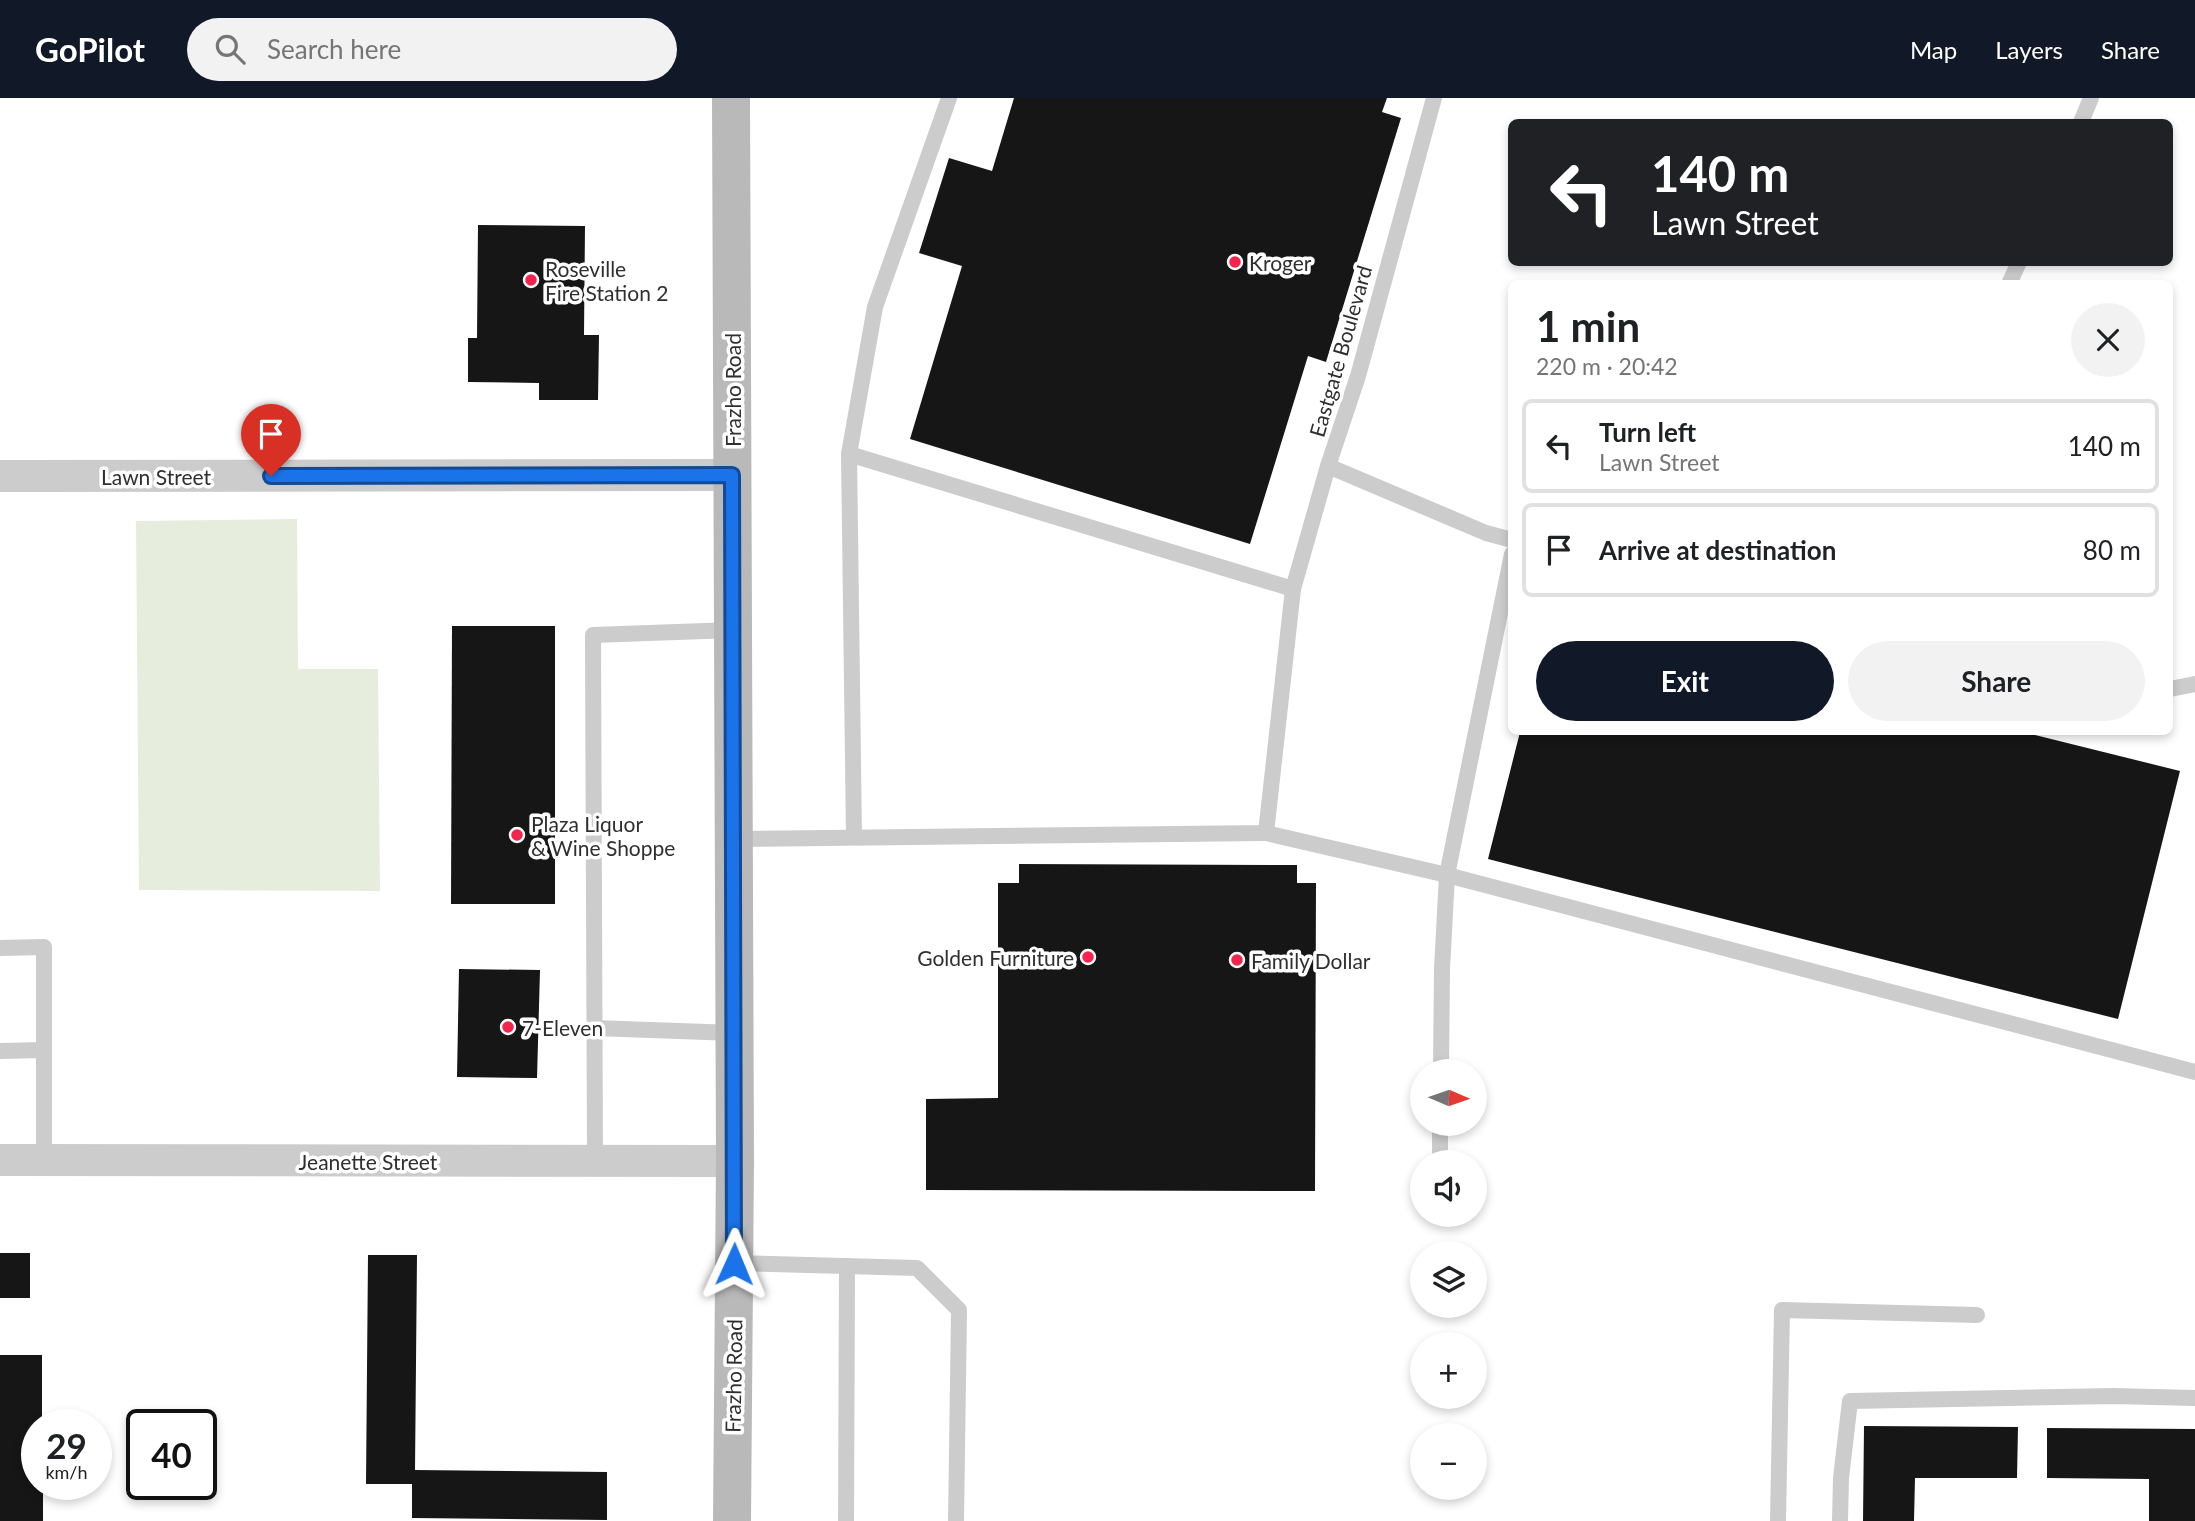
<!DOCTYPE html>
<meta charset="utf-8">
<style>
:root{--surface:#fff;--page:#f2f2f2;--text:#202124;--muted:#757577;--line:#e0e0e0;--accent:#111827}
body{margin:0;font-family:Lato,sans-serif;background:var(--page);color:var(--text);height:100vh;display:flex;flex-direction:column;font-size:26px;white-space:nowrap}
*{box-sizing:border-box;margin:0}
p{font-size:23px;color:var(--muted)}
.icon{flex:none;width:38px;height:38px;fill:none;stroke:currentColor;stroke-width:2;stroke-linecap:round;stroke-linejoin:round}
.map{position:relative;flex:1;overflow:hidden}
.side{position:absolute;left:1508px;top:182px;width:665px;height:455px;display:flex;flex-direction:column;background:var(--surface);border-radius:10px;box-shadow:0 4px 10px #0003}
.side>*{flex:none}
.top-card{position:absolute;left:1508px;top:21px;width:665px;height:147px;border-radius:10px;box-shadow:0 4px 10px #0003;background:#202124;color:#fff;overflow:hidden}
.needle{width:46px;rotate:92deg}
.fabs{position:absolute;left:1410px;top:961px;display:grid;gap:14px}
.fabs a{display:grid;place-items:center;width:77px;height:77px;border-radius:50%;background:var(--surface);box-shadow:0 4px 10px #0003;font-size:35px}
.speed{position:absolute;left:21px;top:1311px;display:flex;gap:14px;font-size:35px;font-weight:700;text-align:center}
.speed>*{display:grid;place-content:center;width:91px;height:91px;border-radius:50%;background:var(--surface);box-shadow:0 4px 10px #0003;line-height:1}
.speed small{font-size:18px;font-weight:400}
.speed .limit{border:4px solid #111;border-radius:10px;background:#fff;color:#111}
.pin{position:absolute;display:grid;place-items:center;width:60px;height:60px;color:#fff;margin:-72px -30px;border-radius:50% 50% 50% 0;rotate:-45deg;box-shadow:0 0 7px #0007}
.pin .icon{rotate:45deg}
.me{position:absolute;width:77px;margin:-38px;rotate:1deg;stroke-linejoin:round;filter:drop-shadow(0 0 5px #0008)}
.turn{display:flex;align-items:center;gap:24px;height:147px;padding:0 28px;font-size:32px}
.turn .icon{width:91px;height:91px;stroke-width:2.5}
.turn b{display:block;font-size:49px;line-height:60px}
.round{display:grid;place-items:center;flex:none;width:74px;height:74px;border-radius:37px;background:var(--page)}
.head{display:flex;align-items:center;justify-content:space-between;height:119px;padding:0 28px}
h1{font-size:42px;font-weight:700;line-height:52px}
.action{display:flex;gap:14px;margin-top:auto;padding:14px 28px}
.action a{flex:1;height:80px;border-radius:42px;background:var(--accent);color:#fff;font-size:28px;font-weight:700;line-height:80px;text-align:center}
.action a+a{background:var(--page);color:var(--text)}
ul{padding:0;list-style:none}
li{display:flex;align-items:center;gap:21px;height:94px;margin:0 14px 10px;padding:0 14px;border:4px solid var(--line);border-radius:10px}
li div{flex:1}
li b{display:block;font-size:26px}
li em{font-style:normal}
header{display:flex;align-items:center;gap:42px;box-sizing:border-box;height:98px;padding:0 35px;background:var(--accent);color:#fff}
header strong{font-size:33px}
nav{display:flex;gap:38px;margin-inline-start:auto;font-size:24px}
.search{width:490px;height:63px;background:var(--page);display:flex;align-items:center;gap:18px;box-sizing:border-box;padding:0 24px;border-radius:38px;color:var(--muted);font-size:26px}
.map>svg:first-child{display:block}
.green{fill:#e7eddc}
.building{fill:#161616}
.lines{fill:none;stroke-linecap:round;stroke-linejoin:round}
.lane{stroke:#ccc;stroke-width:16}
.street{stroke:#ccc;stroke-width:32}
.secondary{stroke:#b9b9b9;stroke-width:38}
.route-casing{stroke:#114b97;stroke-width:18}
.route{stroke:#1a73e8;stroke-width:12}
.poi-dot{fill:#f3244d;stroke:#fff;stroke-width:2.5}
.labels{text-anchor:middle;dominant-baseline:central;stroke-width:7;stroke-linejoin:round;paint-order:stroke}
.poi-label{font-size:21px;fill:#2f2f2f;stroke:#fff;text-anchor:start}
.street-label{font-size:21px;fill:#2f2f2f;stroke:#fff}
</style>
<header>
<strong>GoPilot</strong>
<div class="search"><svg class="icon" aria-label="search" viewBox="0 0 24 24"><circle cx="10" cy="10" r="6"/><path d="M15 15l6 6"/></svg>Search here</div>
<nav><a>Map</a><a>Layers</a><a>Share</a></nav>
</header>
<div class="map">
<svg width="2195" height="1423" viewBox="0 0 2195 1423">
<rect width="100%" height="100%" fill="#fff"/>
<path class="green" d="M 297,421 L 298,571 L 378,571 L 380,793 L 139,792 L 136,423 Z"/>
<g class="building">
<path d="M 1014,0 L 1387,0 L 1382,14 L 1401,20 L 1326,264 L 1308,258 L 1250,446 L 910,341 L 962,168 L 919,155 L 949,60 L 992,73 Z"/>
<path d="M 478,127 L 585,128 L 584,237 L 599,237 L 598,302 L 539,302 L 539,285 L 468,284 L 468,240 L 477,240 Z"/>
<path d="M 452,528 L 555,528 L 555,806 L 451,806 Z"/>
<path d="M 1520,634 L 2023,634 L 2180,673 L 2118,921 L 1488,761 Z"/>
<path d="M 1019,766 L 1297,767 L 1297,785 L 1316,785 L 1315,1093 L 926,1092 L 926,1001 L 998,1000 L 998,785 L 1019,785 Z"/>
<path d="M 459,871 L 540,872 L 537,980 L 457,979 Z"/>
<rect x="0" y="1155" width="30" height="45"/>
<path d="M 368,1157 L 417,1157 L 415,1372 L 607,1374 L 607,1422 L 412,1420 L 412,1386 L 366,1386 Z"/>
<path d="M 0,1257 L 42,1257 L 42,1326 L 37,1326 L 37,1386 L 53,1386 L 53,1391 L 43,1391 L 43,1423 L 0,1423 Z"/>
<path d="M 1864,1328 L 2018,1329 L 2017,1380 L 1915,1380 L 1914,1423 L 1863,1423 Z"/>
<path d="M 2047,1330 L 2195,1331 L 2195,1423 L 2149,1423 L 2149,1381 L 2047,1380 Z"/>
</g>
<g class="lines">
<g class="lane">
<path d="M 1434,0 L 1358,278 L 1328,368 L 1486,435 L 1512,442"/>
<path d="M 2081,24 L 2091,0"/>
<path d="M 2009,186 L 2019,164"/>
<path d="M 849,356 L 1293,491"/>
<path d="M 2170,591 L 2195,586"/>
<path d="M 1266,735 L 1447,777 L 2195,974"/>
<path d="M 854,739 L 849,356 L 875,209 L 949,0"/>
<path d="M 734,741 L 1266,735 L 1293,491 L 1328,368"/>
<path d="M 0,850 L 44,849 L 44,1062"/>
<path d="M 594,930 L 735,935"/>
<path d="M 0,953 L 44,952"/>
<path d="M 1441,973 L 1442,871 L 1447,777 L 1512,456"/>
<path d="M 595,1062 L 593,537 L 733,532"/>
<path d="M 1440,1064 L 1440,1026"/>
<path d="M 734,1165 L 917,1170 L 959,1212 L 956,1423"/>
<path d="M 846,1423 L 847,1168"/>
<path d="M 1778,1423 L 1782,1212 L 1977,1217"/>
<path d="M 1840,1423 L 1841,1380 L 1850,1303 L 2113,1298 L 2195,1300"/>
</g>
<g class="street">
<path d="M 0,378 L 732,377"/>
<path d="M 0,1062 L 735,1063"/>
</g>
<path class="secondary" d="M 731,0 L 735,1063 L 732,1423"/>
</g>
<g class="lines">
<g class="route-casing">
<path id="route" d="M 271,378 L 732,377 L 734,1166"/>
</g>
<use href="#route" class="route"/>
</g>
<g class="poi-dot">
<circle cx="1235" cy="164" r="7"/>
<circle cx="531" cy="182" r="7"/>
<circle cx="517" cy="737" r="7"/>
<circle cx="1088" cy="859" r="7"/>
<circle cx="1237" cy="862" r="7"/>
<circle cx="508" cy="929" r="7"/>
</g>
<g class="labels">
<g class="poi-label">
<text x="1249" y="164">Kroger</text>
<text x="545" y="170">Roseville<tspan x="545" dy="24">Fire Station 2</tspan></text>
<text x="531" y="725">Plaza Liquor<tspan x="531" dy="24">&amp; Wine Shoppe</tspan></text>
<text x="1074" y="859" text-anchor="end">Golden Furniture</text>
<text x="1251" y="862">Family Dollar</text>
<text x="522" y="929">7-Eleven</text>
</g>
<g class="street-label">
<text transform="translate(1340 253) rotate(-74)">Eastgate Boulevard</text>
<text transform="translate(732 292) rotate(-90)">Frazho Road</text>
<text x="156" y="378">Lawn Street</text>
<text x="368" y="1063">Jeanette Street</text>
<text transform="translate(733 1278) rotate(-89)">Frazho Road</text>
</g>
</g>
</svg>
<div class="fabs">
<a><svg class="needle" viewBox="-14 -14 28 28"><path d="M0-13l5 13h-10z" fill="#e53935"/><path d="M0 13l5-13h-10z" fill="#757577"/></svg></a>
<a><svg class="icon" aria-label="sound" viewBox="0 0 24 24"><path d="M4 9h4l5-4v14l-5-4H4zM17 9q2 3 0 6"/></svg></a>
<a><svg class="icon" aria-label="layers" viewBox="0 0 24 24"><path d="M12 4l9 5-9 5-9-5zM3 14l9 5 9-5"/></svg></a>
<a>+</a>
<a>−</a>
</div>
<div class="speed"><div>29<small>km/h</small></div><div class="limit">40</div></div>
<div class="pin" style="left:271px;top:378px;background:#d93025"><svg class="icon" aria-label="arrive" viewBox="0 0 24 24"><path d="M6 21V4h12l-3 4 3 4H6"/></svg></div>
<svg class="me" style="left:734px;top:1166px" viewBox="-20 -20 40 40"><path d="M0-17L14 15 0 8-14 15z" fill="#1a73e8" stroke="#fff" stroke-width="4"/></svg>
<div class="top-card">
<div class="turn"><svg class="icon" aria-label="left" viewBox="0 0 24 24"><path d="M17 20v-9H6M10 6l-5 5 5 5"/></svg><div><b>140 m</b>Lawn Street</div></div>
</div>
<section class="side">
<div class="head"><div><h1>1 min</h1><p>220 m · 20:42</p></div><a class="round"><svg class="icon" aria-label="close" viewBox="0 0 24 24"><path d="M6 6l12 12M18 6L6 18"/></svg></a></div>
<ul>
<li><svg class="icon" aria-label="left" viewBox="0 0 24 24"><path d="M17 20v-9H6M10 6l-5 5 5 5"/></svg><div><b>Turn left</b><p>Lawn Street</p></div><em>140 m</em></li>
<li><svg class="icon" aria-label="arrive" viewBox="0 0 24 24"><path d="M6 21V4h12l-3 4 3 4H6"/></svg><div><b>Arrive at destination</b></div><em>80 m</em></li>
</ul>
<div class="action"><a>Exit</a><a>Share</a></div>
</section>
</div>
